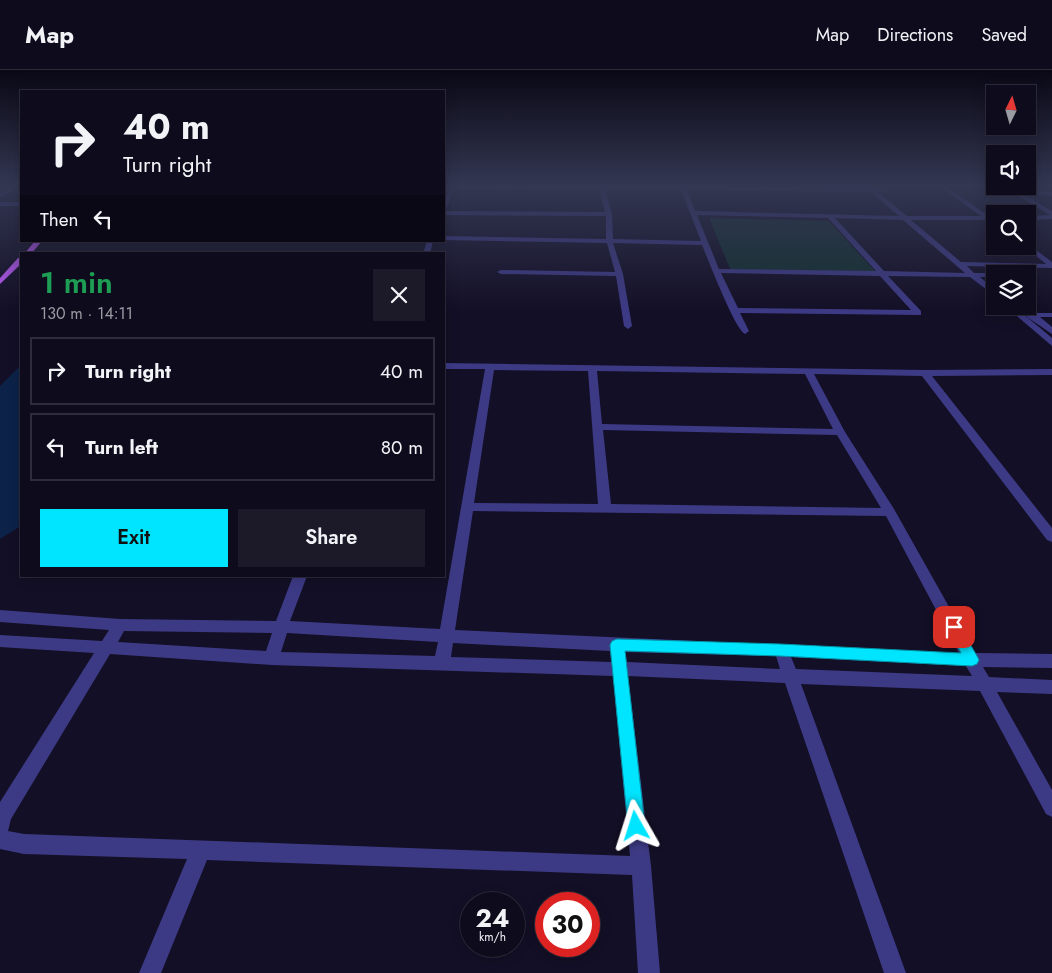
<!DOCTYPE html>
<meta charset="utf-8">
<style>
:root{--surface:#0e0b1c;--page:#1c1929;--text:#f1f3f6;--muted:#9b9ba3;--line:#2e2b3b;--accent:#00e5ff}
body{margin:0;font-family:Jost,sans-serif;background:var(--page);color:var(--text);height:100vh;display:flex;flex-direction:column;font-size:19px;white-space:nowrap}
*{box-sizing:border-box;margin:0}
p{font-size:16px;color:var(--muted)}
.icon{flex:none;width:28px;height:28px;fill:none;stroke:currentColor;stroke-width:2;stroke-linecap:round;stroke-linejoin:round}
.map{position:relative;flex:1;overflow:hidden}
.side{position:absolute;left:20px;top:182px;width:425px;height:325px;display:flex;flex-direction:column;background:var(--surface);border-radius:0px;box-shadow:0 2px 12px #0003,0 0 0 1px var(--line)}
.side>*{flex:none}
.top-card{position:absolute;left:20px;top:20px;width:425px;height:152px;border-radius:0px;box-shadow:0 2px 12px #0003,0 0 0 1px var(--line);background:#0e0b1c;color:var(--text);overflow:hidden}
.needle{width:32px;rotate:5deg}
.fabs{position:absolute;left:986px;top:15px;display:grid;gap:10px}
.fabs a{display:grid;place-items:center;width:50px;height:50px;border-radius:0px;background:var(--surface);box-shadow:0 2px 12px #0003,0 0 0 1px var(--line);font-size:25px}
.speed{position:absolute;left:460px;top:822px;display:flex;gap:10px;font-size:25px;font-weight:700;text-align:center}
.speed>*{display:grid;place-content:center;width:65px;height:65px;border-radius:50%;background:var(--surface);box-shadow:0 2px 12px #0003,0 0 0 1px var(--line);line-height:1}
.speed small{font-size:12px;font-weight:400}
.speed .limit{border:8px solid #d22;background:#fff;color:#111}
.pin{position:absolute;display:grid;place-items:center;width:42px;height:42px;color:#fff;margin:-21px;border-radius:10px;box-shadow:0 2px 8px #0006}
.me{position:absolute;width:55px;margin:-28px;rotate:354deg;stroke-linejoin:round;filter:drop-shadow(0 0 4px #0008)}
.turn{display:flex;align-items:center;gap:18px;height:105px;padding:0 20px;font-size:22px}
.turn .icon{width:65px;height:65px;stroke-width:2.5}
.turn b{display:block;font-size:35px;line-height:42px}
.then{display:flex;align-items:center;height:48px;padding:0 20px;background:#0003;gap:10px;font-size:19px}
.round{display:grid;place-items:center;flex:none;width:52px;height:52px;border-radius:0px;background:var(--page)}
.overview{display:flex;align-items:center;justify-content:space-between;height:85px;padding:0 20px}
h1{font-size:30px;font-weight:600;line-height:38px;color:#1e9e55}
.button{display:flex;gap:10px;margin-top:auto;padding:10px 20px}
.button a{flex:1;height:58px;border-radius:0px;background:var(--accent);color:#111;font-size:20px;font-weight:600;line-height:58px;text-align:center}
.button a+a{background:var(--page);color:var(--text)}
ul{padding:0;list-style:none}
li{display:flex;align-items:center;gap:15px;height:68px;margin:0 10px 8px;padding:0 10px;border:2px solid var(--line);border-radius:0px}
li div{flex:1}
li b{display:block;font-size:19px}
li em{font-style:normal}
header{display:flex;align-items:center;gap:30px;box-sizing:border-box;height:70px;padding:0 25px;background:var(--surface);border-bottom:1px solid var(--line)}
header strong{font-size:24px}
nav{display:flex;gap:28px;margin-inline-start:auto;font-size:18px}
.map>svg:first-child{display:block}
.green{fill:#12302f}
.water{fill:#0c2248}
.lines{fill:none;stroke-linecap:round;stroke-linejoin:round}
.minor{fill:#3d3a85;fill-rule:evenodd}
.major{fill:#c25bff;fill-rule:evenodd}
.route{fill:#00e5ff;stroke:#0095a6}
</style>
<header>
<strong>Map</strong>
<nav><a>Map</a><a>Directions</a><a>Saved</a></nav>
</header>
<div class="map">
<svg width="1052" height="903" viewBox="0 0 1052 903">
<rect width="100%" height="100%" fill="#130f26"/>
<path class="green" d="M 709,148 L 829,151 L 876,202 L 731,201 Z"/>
<path class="water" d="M 21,295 L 21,456 L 0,469 L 0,316 Z"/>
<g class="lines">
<g class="minor">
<path d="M 15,115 L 21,116 L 0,127 L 0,123 Z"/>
<path d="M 444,115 L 599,116 L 598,115 L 604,115 L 604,116 L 680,117 L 679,115 L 685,115 L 686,117 L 871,117 L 887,119 L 887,121 L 878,122 L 907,146 L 981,146 L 938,115 L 944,115 L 989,146 L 995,146 L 995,150 L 911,150 L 961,192 L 1046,194 L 1025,177 L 1028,174 L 1052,192 L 1052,198 L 967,196 L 974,203 L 985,203 L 985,207 L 980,207 L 995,220 L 995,226 L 970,207 L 888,206 L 921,241 L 921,245 L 740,243 L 749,261 L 745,264 C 735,260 708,189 702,175 L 613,173 L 623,204 L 632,256 L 628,259 L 624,256 L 616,206 L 501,204 L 497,202 L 501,200 L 615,202 L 607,173 L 444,170 L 444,166 L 606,169 L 606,146 L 444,145 L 444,141 L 605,142 L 599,120 L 454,119 L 447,137 L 444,139 L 444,130 L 449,119 L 444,119 ZM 605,120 L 681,120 L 701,171 L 613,169 L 612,144 ZM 687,120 L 871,122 L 899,146 L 695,141 ZM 697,145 L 828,148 L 876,201 L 719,199 ZM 835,148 L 903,150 L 965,203 L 884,201 ZM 721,203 L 880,206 L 911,240 L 738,238 Z"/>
<path d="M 1002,116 L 1052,122 L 1052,126 L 1019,122 L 1052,141 L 1052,149 L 1028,150 L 1028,146 L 1050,145 Z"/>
<rect x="0" y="132" width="21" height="4"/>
<path d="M 427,171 L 433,171 L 430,184 L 423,184 Z"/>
<path d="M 1005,236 L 1014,236 L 1052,268 L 1052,276 Z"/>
<path d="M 1027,243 L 1052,243 L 1052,247 L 1040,247 L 1052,257 L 1052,264 L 1027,247 Z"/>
<path d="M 444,293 L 925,300 L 1052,299 L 1052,305 L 932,306 L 1052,458 L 1052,472 L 1047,470 L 922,306 L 814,304 L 845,362 L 894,439 L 975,583 L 1052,584 L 1052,598 L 983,597 L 989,607 L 1052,610 L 1052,624 L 997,622 L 1052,720 L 1052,747 L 1046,744 L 980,621 L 801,614 L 906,903 L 884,903 L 785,613 L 628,606 L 651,796 L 660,903 L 638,903 L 632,805 L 207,790 L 161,903 L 139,903 L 187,789 L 24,784 L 0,779 L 0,732 L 94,583 L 0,577 L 0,565 L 102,571 L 109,560 L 0,552 L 0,540 L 120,549 L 276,551 L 293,506 L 307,506 L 290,551 L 440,559 L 485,299 L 444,299 ZM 494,300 L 588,301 L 598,434 L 474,433 ZM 597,301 L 805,304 L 833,359 L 602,354 ZM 603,360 L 837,365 L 881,438 L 611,434 ZM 473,441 L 886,446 L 959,583 L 455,560 ZM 124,561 L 272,563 L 266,581 L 118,572 ZM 287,563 L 438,572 L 435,586 L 281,582 ZM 453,573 L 610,581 L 611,592 L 451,587 ZM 625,582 L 776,586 L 780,599 L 627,592 ZM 110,584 L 272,595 L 613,606 L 630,786 L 24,764 L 8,761 L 11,749 ZM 791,587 L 966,596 L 972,606 L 796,599 Z"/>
</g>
<g class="major">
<path d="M 35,171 L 42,171 L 31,184 L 24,184 Z"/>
<path d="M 18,188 L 21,188 L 21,194 L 0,214 L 0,208 Z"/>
</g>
</g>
<linearGradient id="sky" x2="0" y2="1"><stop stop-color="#0a0815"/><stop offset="0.48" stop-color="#333752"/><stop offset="1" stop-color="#333752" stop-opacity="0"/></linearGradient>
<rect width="1052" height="241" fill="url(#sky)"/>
<path class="route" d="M 954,552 L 958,553 L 977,586 L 979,590 L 977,594 L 972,596 L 780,586 L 625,581 L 645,756 L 642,762 L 636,765 L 630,762 L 628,756 L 610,575 L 612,571 L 617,569 L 780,574 L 961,583 L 947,557 L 949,553 Z"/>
</svg>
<div class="fabs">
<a><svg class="needle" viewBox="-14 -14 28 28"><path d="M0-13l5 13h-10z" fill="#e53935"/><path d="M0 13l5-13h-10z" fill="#9b9ba3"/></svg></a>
<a><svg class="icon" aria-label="sound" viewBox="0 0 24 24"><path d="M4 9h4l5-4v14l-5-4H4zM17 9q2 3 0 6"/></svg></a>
<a><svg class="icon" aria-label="search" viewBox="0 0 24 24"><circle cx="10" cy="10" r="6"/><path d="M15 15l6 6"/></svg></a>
<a><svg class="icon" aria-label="layers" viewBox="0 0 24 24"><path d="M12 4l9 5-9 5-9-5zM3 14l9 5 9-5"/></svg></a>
</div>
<div class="speed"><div>24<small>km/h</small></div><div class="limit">30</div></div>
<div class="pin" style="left:954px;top:557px;background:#d93025"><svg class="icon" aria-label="arrive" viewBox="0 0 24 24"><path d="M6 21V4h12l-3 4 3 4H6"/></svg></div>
<svg class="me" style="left:636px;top:756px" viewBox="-20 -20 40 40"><path d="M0-17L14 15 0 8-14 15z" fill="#00e5ff" stroke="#fff" stroke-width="4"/></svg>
<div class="top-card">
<div class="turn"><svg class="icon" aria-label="right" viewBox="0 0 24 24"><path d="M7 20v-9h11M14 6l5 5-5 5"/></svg><div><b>40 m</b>Turn right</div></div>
<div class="then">Then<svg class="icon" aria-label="left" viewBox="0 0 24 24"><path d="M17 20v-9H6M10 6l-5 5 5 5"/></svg></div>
</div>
<section class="side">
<div class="overview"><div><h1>1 min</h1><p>130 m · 14:11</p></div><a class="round"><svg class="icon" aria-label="close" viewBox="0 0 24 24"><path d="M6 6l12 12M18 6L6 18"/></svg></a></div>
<ul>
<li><svg class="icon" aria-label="right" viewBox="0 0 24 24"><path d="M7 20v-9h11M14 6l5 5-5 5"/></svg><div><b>Turn right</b></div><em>40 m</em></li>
<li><svg class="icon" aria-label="left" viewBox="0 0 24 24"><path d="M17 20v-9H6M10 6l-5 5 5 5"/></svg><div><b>Turn left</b></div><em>80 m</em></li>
</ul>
<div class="button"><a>Exit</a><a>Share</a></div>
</section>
</div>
